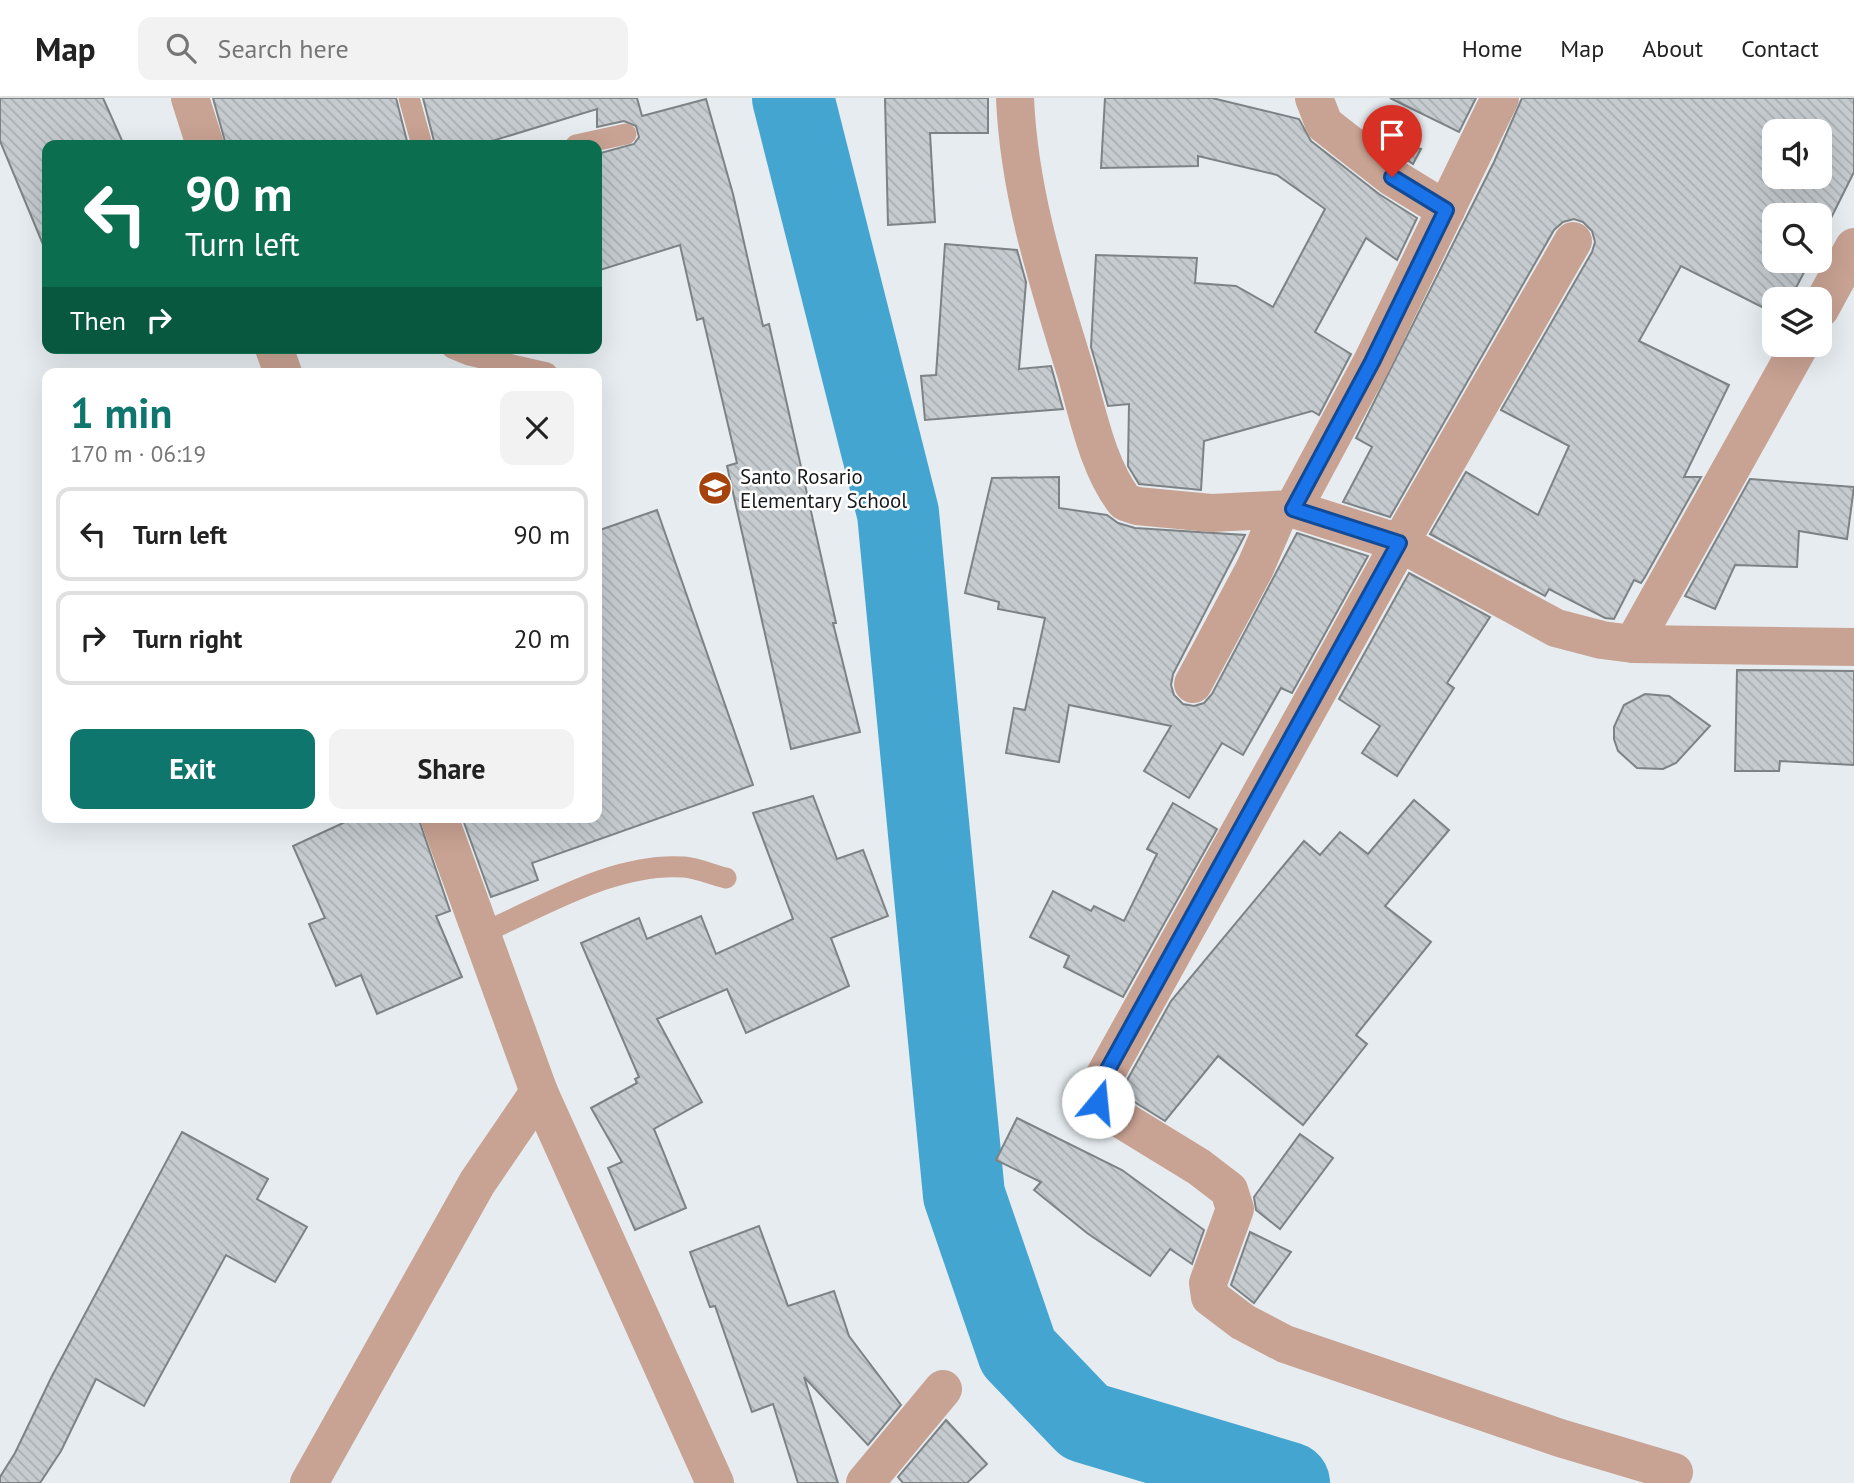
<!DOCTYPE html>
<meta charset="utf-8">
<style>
:root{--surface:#fff;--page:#f2f2f2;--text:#222;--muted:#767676;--line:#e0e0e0;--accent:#0f766e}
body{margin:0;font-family:"PT Sans",sans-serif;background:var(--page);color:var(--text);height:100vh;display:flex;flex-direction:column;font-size:26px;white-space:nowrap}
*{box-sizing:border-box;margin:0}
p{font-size:23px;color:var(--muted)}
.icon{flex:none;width:38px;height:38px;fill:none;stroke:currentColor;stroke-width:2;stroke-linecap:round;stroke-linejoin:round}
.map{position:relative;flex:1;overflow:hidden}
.panel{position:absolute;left:42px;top:270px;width:560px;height:455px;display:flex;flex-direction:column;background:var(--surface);border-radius:14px;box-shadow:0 7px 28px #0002}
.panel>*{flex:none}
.guide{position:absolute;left:42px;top:42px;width:560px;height:214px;border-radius:14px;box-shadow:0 7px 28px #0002;background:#0b6e4f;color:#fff;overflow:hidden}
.buttons{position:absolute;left:1762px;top:21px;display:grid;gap:14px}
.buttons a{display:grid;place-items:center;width:70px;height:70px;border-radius:14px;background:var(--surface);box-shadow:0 7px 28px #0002;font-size:35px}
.pin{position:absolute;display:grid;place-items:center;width:60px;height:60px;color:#fff;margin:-72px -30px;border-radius:50% 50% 50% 0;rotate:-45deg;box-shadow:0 0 7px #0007}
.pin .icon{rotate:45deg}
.me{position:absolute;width:77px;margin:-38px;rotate:17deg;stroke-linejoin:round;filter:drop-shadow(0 0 5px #0008)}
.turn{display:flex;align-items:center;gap:24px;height:147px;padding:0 28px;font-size:32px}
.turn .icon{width:91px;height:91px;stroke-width:2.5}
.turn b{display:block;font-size:49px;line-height:60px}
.then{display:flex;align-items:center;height:66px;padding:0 28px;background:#0003;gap:14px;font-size:26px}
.round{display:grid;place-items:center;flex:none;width:74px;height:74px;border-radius:14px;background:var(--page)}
.overview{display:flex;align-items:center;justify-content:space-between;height:119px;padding:0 28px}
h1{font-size:42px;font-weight:700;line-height:52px;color:var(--accent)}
.primary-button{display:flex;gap:14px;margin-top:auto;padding:14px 28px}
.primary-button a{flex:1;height:80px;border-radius:14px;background:var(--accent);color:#fff;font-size:28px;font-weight:700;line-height:80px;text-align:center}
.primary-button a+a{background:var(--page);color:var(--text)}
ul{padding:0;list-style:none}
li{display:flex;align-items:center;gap:21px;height:94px;margin:0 14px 10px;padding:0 14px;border:4px solid var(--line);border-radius:14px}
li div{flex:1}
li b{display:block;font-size:26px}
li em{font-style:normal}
header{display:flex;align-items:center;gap:42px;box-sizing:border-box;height:98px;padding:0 35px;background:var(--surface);border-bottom:2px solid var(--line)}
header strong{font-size:33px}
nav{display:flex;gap:38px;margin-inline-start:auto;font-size:24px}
.search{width:490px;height:63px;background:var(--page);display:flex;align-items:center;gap:18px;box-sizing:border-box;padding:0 24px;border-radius:14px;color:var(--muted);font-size:26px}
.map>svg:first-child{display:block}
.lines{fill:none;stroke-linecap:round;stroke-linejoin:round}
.river{stroke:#44a5d1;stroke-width:82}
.building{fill:url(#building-back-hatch);stroke:#7d8385;stroke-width:2;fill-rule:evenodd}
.service{stroke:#c8a293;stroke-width:21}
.minor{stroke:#c8a293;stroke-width:38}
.route-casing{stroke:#114b97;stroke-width:18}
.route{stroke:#1a73e8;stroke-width:12}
.labels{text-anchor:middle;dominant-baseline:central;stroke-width:5;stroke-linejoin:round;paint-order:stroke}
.poi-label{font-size:21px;fill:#181a1b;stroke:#fff;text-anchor:start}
</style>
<header>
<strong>Map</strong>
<div class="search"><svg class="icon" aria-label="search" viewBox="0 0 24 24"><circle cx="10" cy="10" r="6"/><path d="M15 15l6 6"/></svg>Search here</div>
<nav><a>Home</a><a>Map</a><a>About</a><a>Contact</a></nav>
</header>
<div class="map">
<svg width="1854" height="1385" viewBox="0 0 1854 1385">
<defs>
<pattern id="building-back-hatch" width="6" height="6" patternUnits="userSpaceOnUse" patternTransform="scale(1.75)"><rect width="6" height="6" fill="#c5cbcf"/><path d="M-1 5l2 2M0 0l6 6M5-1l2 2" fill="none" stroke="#a8aeb1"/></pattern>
</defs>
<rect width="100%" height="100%" fill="#e6ecf0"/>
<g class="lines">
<path class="river" d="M 793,0 L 898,415 L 964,1097 L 1018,1254 L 1085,1324 L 1289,1385"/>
</g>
<g class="building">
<path d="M 0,0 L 103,0 L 124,47 L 47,47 L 47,156 L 0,43 Z"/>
<path d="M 213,0 L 396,0 L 408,47 L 226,47 Z"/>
<path d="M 423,0 L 637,0 L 642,18 L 706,1 L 733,96 L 763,228 L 769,226 L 836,525 L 833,525 L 860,634 L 791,651 L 727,368 L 737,365 L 703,220 L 697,222 L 680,147 L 597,173 L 597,56 L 634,46 L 639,39 L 636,28 L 624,23 L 597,29 L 597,11 L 479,47 L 435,47 Z"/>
<path d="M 885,0 L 988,0 L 988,35 L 930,35 L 935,124 L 888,127 Z"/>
<path d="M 1105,0 L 1212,0 L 1299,21 L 1311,43 L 1379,96 L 1417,120 L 1397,162 L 1366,140 L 1315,234 L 1351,256 L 1319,317 L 1312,313 L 1204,343 L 1201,392 L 1139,386 L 1128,368 L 1129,306 L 1108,308 L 1091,249 L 1096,157 L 1197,160 L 1195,185 L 1236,188 L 1273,209 L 1325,111 L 1277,77 L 1198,58 L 1198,68 L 1101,70 Z"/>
<path d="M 1390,0 L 1476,0 L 1459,34 Z"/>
<path d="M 1522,0 L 1854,0 L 1854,74 L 1820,142 L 1820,117 L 1774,117 L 1774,163 L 1810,163 L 1790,201 L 1774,201 L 1774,215 L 1681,168 L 1639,243 L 1729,287 L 1684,379 L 1701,379 L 1645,479 L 1641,485 L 1634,482 L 1614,521 L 1605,520 L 1549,491 L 1545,498 L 1430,436 L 1466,374 L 1538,417 L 1569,348 L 1501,312 L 1592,154 L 1595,144 L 1592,133 L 1583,124 L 1574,121 L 1563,124 L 1554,132 L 1390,419 L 1343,404 L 1372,349 L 1356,340 L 1494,64 ZM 1774,33 L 1820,33 L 1820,79 L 1774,79 Z"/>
<path d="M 1377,40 L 1421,51 L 1413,66 Z"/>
<path d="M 945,146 L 1017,152 L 1026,184 L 1019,271 L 1051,268 L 1063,311 L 925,322 L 921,278 L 936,277 Z"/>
<path d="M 1059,379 L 1059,410 L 1107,417 L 1118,425 L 1135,430 L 1245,437 L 1173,576 L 1171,587 L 1174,597 L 1183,606 L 1194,608 L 1204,605 L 1212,596 L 1297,435 L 1368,458 L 1292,595 L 1281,590 L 1243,657 L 1222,645 L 1189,700 L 1144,673 L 1171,628 L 1069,607 L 1059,664 L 1006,655 L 1014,610 L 1025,612 L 1045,520 L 998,511 L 999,504 L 965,495 L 992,380 Z"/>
<path d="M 1750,381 L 1854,389 L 1847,441 L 1799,433 L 1797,469 L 1735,467 L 1715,511 L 1685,498 Z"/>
<path d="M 657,412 L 753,687 L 532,765 L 538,782 L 491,799 L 462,719 L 597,719 L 597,433 Z"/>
<path d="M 1409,475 L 1490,519 L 1447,585 L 1454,590 L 1397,678 L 1362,655 L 1380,628 L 1339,601 Z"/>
<path d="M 1737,572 L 1854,573 L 1854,667 L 1780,663 L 1779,673 L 1735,673 Z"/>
<path d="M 1645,596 L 1669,598 L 1710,628 L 1676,665 L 1663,671 L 1637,670 L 1618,653 L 1614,641 L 1614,629 L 1624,607 Z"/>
<path d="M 813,698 L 837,761 L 863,752 L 888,818 L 831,840 L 849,888 L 746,935 L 727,891 L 657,921 L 702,1004 L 654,1031 L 686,1110 L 635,1132 L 608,1070 L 622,1064 L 591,1010 L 637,985 L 635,981 L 639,979 L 581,845 L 639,820 L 647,841 L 701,818 L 716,856 L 793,821 L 753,715 Z"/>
<path d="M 1414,702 L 1449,732 L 1385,808 L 1431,844 L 1356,937 L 1367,946 L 1303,1027 L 1218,958 L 1165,1023 L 1120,995 L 1171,903 L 1304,743 L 1320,757 L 1340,734 L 1368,756 Z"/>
<path d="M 1173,705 L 1217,731 L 1123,899 L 1064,869 L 1069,858 L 1030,839 L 1053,793 L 1091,813 L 1094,808 L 1124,823 L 1157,756 L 1147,751 Z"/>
<path d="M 356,719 L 418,719 L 450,813 L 436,818 L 462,879 L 377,916 L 361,877 L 336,888 L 309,826 L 325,820 L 293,748 Z"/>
<path d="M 1017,1020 L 1122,1072 L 1204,1132 L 1192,1166 L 1170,1151 L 1150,1178 L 1087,1135 L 1034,1092 L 1041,1084 L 996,1062 Z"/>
<path d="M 182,1034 L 268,1081 L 257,1101 L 307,1129 L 275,1184 L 226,1157 L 144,1308 L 96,1281 L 61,1353 L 40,1385 L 0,1385 L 0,1379 L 15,1355 L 52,1278 Z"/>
<path d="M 1300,1036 L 1333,1060 L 1280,1131 L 1256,1112 L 1254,1099 Z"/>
<path d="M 759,1128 L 788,1208 L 834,1193 L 849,1238 L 901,1307 L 868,1347 L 804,1279 L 838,1385 L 798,1385 L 773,1306 L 752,1314 L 715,1208 L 710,1209 L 690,1154 Z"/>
<path d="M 1250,1134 L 1291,1154 L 1254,1205 L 1231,1187 Z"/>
<path d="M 946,1322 L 987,1366 L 967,1385 L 903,1385 L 898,1379 Z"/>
</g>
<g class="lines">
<g class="service">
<path d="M 409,0 L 422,47"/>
<path d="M 576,47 L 626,36"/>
<path d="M 452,250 L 469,257 L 547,275"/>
<path d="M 480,836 C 543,809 614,764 684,769 C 698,770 712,777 726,780"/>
</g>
<g class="minor">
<path d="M 190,0 L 205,47"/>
<path d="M 1015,0 C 1019,96 1048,184 1076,275 C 1088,317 1098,369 1125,404 L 1137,408 L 1211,415 L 1293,411 L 1400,445 L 1573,143"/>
<path d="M 1314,0 L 1324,26 L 1392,79 L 1446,112"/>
<path d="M 1820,211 L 1854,149"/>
<path d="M 274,250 L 283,275"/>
<path d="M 1293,411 L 1372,264 L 1500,0"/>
<path d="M 1633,546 L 1800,247"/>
<path d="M 1193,586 L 1255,470 L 1280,412"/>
<path d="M 439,719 L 539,994 L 715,1385"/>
<path d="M 1674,1374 L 1560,1340 L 1285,1246 L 1243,1224 L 1210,1199 L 1208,1185 L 1235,1111 L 1229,1092 L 1199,1069 L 1106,1012 L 1098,1004 L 1096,993 L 1400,445 L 1556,530 L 1602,542 L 1633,546 L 1854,549"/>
<path d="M 309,1385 L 477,1085 L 539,994"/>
<path d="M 865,1385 L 943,1291"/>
</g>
</g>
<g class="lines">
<g class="route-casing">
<path id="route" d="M 1098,1004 L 1096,993 L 1399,445 L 1293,411 L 1372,264 L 1446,112 L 1392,79"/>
</g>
<use href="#route" class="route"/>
</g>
<defs>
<g id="school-disc" transform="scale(1.75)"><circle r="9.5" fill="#a6420c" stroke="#fff"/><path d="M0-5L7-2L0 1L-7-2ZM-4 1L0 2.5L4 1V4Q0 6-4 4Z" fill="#fff"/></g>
</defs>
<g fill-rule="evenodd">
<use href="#school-disc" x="715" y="390"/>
</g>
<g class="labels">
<g class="poi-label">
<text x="740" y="378">Santo Rosario<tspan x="740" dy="24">Elementary School</tspan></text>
</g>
</g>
</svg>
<div class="buttons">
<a><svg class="icon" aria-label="sound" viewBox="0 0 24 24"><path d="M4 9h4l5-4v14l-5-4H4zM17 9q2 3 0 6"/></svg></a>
<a><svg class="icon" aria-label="search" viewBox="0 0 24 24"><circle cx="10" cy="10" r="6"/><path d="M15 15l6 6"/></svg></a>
<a><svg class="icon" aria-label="layers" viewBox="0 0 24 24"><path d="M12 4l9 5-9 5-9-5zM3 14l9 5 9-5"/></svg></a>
</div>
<div class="pin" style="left:1392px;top:79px;background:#d93025"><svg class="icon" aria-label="arrive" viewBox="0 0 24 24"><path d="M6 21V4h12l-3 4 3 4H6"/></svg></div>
<svg class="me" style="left:1098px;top:1004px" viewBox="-20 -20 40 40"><circle r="19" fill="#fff"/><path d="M0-13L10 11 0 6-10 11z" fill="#1a73e8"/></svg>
<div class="guide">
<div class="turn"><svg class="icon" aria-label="left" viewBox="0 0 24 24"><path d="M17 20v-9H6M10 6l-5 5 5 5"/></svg><div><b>90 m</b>Turn left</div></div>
<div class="then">Then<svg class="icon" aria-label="right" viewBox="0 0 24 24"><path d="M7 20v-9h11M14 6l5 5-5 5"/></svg></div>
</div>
<section class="panel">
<div class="overview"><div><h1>1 min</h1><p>170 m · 06:19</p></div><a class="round"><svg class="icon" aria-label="close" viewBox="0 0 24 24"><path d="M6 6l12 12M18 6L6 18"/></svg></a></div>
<ul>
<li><svg class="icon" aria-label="left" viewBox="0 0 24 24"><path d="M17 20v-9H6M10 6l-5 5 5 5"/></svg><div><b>Turn left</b></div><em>90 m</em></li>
<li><svg class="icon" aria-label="right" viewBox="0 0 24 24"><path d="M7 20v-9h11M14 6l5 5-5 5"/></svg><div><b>Turn right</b></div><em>20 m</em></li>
</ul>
<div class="primary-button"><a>Exit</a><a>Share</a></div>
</section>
</div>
